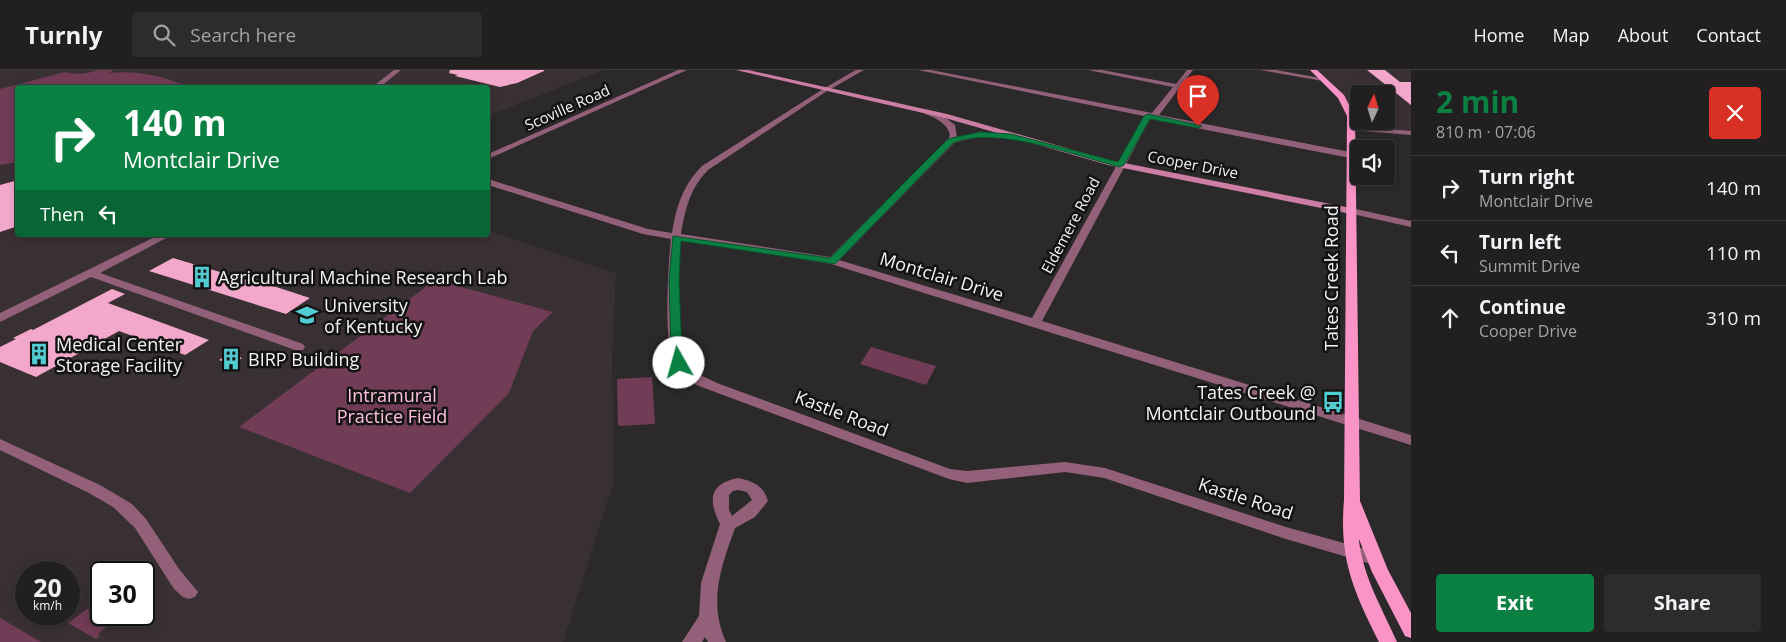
<!DOCTYPE html>
<meta charset="utf-8">
<style>
:root{--surface:#211f20;--page:#2d2c2d;--text:#f1f3f6;--muted:#a2a2a5;--line:#3e3d3e;--accent:#0b8043}
body{margin:0;font-family:"Open Sans",sans-serif;background:var(--page);color:var(--text);height:100vh;display:flex;flex-direction:column;font-size:19px;white-space:nowrap}
*{box-sizing:border-box;margin:0}
p{font-size:16px;color:var(--muted)}
.icon{flex:none;width:28px;height:28px;fill:none;stroke:currentColor;stroke-width:2;stroke-linecap:round;stroke-linejoin:round}
.map{position:relative;flex:1;overflow:hidden}
.panel{display:flex;flex-direction:column;background:var(--surface);width:375px}
.panel>*{flex:none}
.banner{position:absolute;left:15px;top:15px;width:475px;height:152px;border-radius:5px;box-shadow:0 2px 8px #0003,0 0 0 1px var(--line);background:#0b8043;color:#fff;overflow:hidden}
.needle{width:32px;rotate:4deg}
.controls{position:absolute;left:1350px;top:15px;display:grid;gap:10px}
.controls a{display:grid;place-items:center;width:45px;height:45px;border-radius:5px;background:var(--surface);box-shadow:0 2px 8px #0003,0 0 0 1px var(--line);font-size:25px}
.speed{position:absolute;left:15px;top:491px;display:flex;gap:10px;font-size:25px;font-weight:700;text-align:center}
.speed>*{display:grid;place-content:center;width:65px;height:65px;border-radius:50%;background:var(--surface);box-shadow:0 2px 8px #0003,0 0 0 1px var(--line);line-height:1}
.speed small{font-size:12px;font-weight:400}
.speed .limit{border:2px solid #111;border-radius:8px;background:#fff;color:#111}
.pin{position:absolute;display:grid;place-items:center;width:42px;height:42px;color:#fff;margin:-51px -21px;border-radius:50% 50% 50% 0;rotate:-45deg;box-shadow:0 0 5px #0007}
.pin .icon{rotate:45deg}
.me{position:absolute;width:55px;margin:-28px;rotate:353deg;stroke-linejoin:round;filter:drop-shadow(0 0 4px #0008)}
.turn{display:flex;align-items:center;gap:18px;height:105px;padding:0 25px;font-size:22px}
.turn .icon{width:65px;height:65px;stroke-width:2.5}
.turn b{display:block;font-size:35px;line-height:42px}
.then{display:flex;align-items:center;height:48px;padding:0 25px;background:#0003;gap:10px;font-size:19px}
.round{display:grid;place-items:center;flex:none;width:52px;height:52px;border-radius:5px;background:var(--page)}
.overview{display:flex;align-items:center;justify-content:space-between;height:85px;padding:0 25px}
h1{font-size:30px;font-weight:700;line-height:38px;color:var(--accent)}
.primary-button{display:flex;gap:10px;margin-top:auto;padding:10px 25px}
.primary-button a{flex:1;height:58px;border-radius:5px;background:var(--accent);color:#fff;font-size:20px;font-weight:700;line-height:58px;text-align:center}
.primary-button a+a{background:var(--page);color:var(--text)}
ul{padding:0;list-style:none}
li{display:flex;align-items:center;gap:15px;height:65px;padding:0 25px;border-top:1px solid var(--line)}
li div{flex:1}
li b{display:block;font-size:19px}
li em{font-style:normal}
header{display:flex;align-items:center;gap:30px;box-sizing:border-box;height:70px;padding:0 25px;background:var(--surface);border-bottom:1px solid var(--line)}
header strong{font-size:24px}
nav{display:flex;gap:28px;margin-inline-start:auto;font-size:18px}
.search{width:350px;height:45px;background:var(--page);display:flex;align-items:center;gap:12px;box-sizing:border-box;padding:0 18px;border-radius:5px;color:var(--muted);font-size:19px}
main{display:flex;flex:1;min-height:0}
.map>svg:first-child{display:block}
.built{fill:#393034;fill-rule:evenodd}
.green{fill:#703c56}
.building{fill:#f3a8cb}
.lines{fill:none;stroke-linecap:round;stroke-linejoin:round}
.minor{fill:#926078;fill-rule:evenodd}
.tertiary{fill:#926078;fill-rule:evenodd}
.secondary{fill:#cc7ea4;fill-rule:evenodd}
.primary{fill:#fa94c6;fill-rule:evenodd}
.route{fill:#0b8043;stroke:#07532c}
.labels{text-anchor:middle;dominant-baseline:central;stroke-width:5;stroke-linejoin:round;paint-order:stroke}
.far-street-label{font-size:15px;fill:#f5f3f4;stroke:#131213}
.street-label{font-size:18px;fill:#f5f3f4;stroke:#131213}
.poi-label{font-size:18px;fill:#f5f3f4;stroke:#131213;text-anchor:start}
.park-label{font-size:18px;fill:#fec1dd;stroke:#131213}
</style>
<header>
<strong>Turnly</strong>
<div class="search"><svg class="icon" aria-label="search" viewBox="0 0 24 24"><circle cx="10" cy="10" r="6"/><path d="M15 15l6 6"/></svg>Search here</div>
<nav><a>Home</a><a>Map</a><a>About</a><a>Contact</a></nav>
</header>
<main>
<div class="map">
<svg width="1411" height="572" viewBox="0 0 1411 572">
<rect width="100%" height="100%" fill="#2c292a"/>
<g class="built">
<path d="M 0,0 L 604,0 L 488,46 L 488,18 L 18,18 L 18,165 L 488,165 L 488,160 L 616,203 L 612,288 L 614,410 L 563,572 L 0,572 ZM 26,502 L 69,502 L 69,545 L 26,545 ZM 101,502 L 144,502 L 144,545 L 101,545 Z"/>
<path d="M 1313,0 L 1411,0 L 1411,63 L 1352,58 L 1347,36 ZM 1359,24 L 1386,24 L 1386,51 L 1359,51 Z"/>
</g>
<g class="green">
<path d="M 98,0 L 114,0 L 109,3 C 135,0 165,6 188,17 L 18,18 L 17,92 L 0,95 L 0,19 L 65,2 C 77,5 87,4 98,0 Z"/>
<path d="M 435,210 L 553,242 L 533,261 L 509,323 L 410,423 L 239,357 Z"/>
<path d="M 871,277 L 936,296 L 926,315 L 860,294 Z"/>
<path d="M 652,307 L 655,354 L 618,356 L 617,309 Z"/>
<path d="M 87,539 L 112,552 L 98,564 L 100,566 L 96,569 L 68,553 Z"/>
<path d="M 0,548 L 41,572 L 0,572 Z"/>
</g>
<g class="building">
<path d="M 450,0 L 544,0 L 544,1 L 517,13 L 500,17 L 455,6 L 458,5 L 449,3 Z"/>
<path d="M 1367,0 L 1385,0 L 1400,12 L 1411,12 L 1411,35 Z"/>
<path d="M 18,110 L 18,156 L 0,162 L 0,115 Z"/>
<path d="M 173,188 L 264,215 L 267,214 L 310,228 L 286,244 L 149,201 Z"/>
<path d="M 112,219 L 125,224 L 108,233 L 209,270 L 185,285 L 119,261 L 36,307 L 0,292 L 0,277 L 16,269 L 13,268 L 31,259 L 33,260 Z"/>
<path d="M 230,283 L 242,288 L 232,295 L 219,290 Z"/>
</g>
<g class="lines">
<g class="minor">
<path d="M 394,0 L 401,0 L 379,18 L 371,18 Z"/>
<path d="M 678,0 L 687,0 L 488,89 L 488,84 Z"/>
<path d="M 856,0 L 864,0 L 827,21 L 708,100 C 690,118 685,140 681,164 L 830,187 L 948,70 L 950,65 C 947,53 936,48 925,44 L 924,42 L 928,40 L 942,45 L 955,55 L 957,67 L 980,62 L 1022,66 L 1026,68 L 1022,70 L 980,66 L 954,73 L 839,190 L 1032,248 L 1144,46 L 918,0 L 931,0 L 1152,43 L 1173,17 L 1088,0 L 1102,0 L 1176,14 L 1187,0 L 1193,0 L 1159,45 L 1350,82 L 1354,85 L 1350,88 L 1150,49 L 1042,251 L 1411,365 L 1411,375 L 831,194 L 681,170 C 678,203 675,270 688,299 L 717,313 L 950,399 L 967,401 L 1065,392 L 1105,398 L 1286,457 L 1380,483 L 1382,488 L 1380,493 L 1374,495 L 1286,469 L 1104,408 L 1065,402 L 967,413 L 949,409 L 699,316 C 692,313 683,309 678,304 C 662,285 668,195 671,169 L 643,164 L 488,115 L 488,109 L 648,159 L 672,163 C 676,137 683,115 702,96 L 823,19 Z"/>
<path d="M 1260,0 L 1276,0 L 1326,9 L 1323,11 Z"/>
<path d="M 1349,56 L 1411,61 L 1411,65 L 1352,60 L 1348,58 Z"/>
<path d="M 159,165 L 172,165 L 100,203 L 303,274 L 305,277 L 303,280 L 295,280 L 91,207 L 0,252 L 0,243 Z"/>
<path d="M 0,369 L 100,415 L 132,434 L 146,449 L 179,499 L 198,522 L 195,527 L 189,529 L 183,527 L 174,519 L 135,458 L 113,437 L 89,423 L 0,380 Z"/>
<path d="M 738,408 C 753,411 763,415 768,431 L 755,447 L 735,458 C 721,497 708,532 726,572 L 708,572 L 705,567 L 702,572 L 682,572 L 699,546 L 701,513 L 720,454 C 708,430 709,414 738,408 ZM 738,420 L 747,422 L 752,430 L 732,446 L 729,440 L 729,425 L 733,421 Z"/>
</g>
<path class="tertiary" d="M 1351,138 L 1411,151 L 1411,157 L 1348,143 L 1348,139 Z"/>
<path class="secondary" d="M 736,0 L 748,0 L 947,44 L 1109,90 L 1351,138 L 1356,141 L 1351,144 L 1108,95 L 945,48 Z"/>
<path class="primary" d="M 1310,0 L 1317,0 L 1344,25 L 1355,46 L 1360,431 L 1388,500 L 1411,543 L 1411,568 L 1405,566 L 1372,502 L 1359,469 L 1359,471 C 1364,509 1382,538 1397,572 L 1379,572 C 1353,520 1339,489 1344,430 L 1347,46 L 1338,28 Z"/>
</g>
<path class="route" d="M 1148,44 L 1202,56 L 1198,58 L 1150,49 L 1124,95 L 1120,97 C 1076,86 995,55 953,73 L 835,194 L 681,171 L 679,210 L 682,285 L 685,293 L 679,297 L 673,293 L 671,285 L 669,210 L 673,166 L 830,188 L 905,112 L 948,69 L 952,68 L 980,62 L 1011,64 L 1118,92 L 1144,46 Z"/>
<defs>
<g id="building-bare" transform="scale(1.725)"><path d="M-4-6H4V6H1V3H-1V6H-4ZM-2.5-4.3h1.7v1.8h-1.7ZM.8-4.3h1.7v1.8H.8ZM-2.5-1h1.7V.8h-1.7ZM.8-1h1.7V.8H.8Z" fill="#51ccd3" stroke="#131213" stroke-width="2.5" paint-order="stroke"/></g>
<g id="university-bare" transform="scale(1.725)"><path d="M0-5L7-2L0 1L-7-2ZM-4 1L0 2.5L4 1V4Q0 6-4 4Z" fill="#51ccd3" stroke="#131213" stroke-width="2.5" paint-order="stroke"/></g>
<g id="bus-bare" transform="scale(1.725)"><path d="M-5-6H5V4H4V6H2V4H-2V6H-4V4H-5ZM-3.5-4V0h7V-4ZM-3.5 1.2v1.5H-2V1.2ZM2 1.2v1.5H3.5V1.2Z" fill="#51ccd3" stroke="#131213" stroke-width="2.5" paint-order="stroke"/></g>
</defs>
<g fill-rule="evenodd">
<use href="#building-bare" x="202" y="207"/>
<use href="#university-bare" x="307" y="245"/>
<use href="#building-bare" x="39" y="284"/>
<use href="#building-bare" x="231" y="289"/>
<use href="#bus-bare" x="1333" y="332"/>
</g>
<g class="labels">
<g class="far-street-label">
<text transform="translate(567 37) rotate(-24)">Scoville Road</text>
<text transform="translate(1193 94) rotate(11)">Cooper Drive</text>
<text transform="translate(1070 155) rotate(-62)">Eldemere Road</text>
</g>
<g class="street-label">
<text transform="translate(942 206) rotate(17)">Montclair Drive</text>
<text transform="translate(1331 208) rotate(-90)">Tates Creek Road</text>
<text transform="translate(842 343) rotate(21)">Kastle Road</text>
<text transform="translate(1246 428) rotate(18)">Kastle Road</text>
</g>
<g class="poi-label">
<text x="218" y="207">Agricultural Machine Research Lab</text>
<text x="324" y="235">University<tspan x="324" dy="21">of Kentucky</tspan></text>
<text x="56" y="274">Medical Center<tspan x="56" dy="21">Storage Facility</tspan></text>
<text x="248" y="289">BIRP Building</text>
<text x="1316" y="322" text-anchor="end">Tates Creek @<tspan x="1316" dy="21">Montclair Outbound</tspan></text>
</g>
<g class="park-label">
<text x="392" y="325">Intramural<tspan x="392" dy="21">Practice Field</tspan></text>
</g>
</g>
</svg>
<div class="controls">
<a><svg class="needle" viewBox="-14 -14 28 28"><path d="M0-13l5 13h-10z" fill="#e53935"/><path d="M0 13l5-13h-10z" fill="#a2a2a5"/></svg></a>
<a><svg class="icon" aria-label="sound" viewBox="0 0 24 24"><path d="M4 9h4l5-4v14l-5-4H4zM17 9q2 3 0 6"/></svg></a>
</div>
<div class="speed"><div>20<small>km/h</small></div><div class="limit">30</div></div>
<div class="pin" style="left:1198px;top:56px;background:#d93025"><svg class="icon" aria-label="arrive" viewBox="0 0 24 24"><path d="M6 21V4h12l-3 4 3 4H6"/></svg></div>
<svg class="me" style="left:679px;top:293px" viewBox="-20 -20 40 40"><circle r="19" fill="#fff"/><path d="M0-13L10 11 0 6-10 11z" fill="#0b8043"/></svg>
<div class="banner">
<div class="turn"><svg class="icon" aria-label="right" viewBox="0 0 24 24"><path d="M7 20v-9h11M14 6l5 5-5 5"/></svg><div><b>140 m</b>Montclair Drive</div></div>
<div class="then">Then<svg class="icon" aria-label="left" viewBox="0 0 24 24"><path d="M17 20v-9H6M10 6l-5 5 5 5"/></svg></div>
</div>
</div>
<section class="panel">
<div class="overview"><div><h1>2 min</h1><p>810 m · 07:06</p></div><a class="round" style="background:#d93025;color:#fff"><svg class="icon" aria-label="close" viewBox="0 0 24 24"><path d="M6 6l12 12M18 6L6 18"/></svg></a></div>
<ul>
<li><svg class="icon" aria-label="right" viewBox="0 0 24 24"><path d="M7 20v-9h11M14 6l5 5-5 5"/></svg><div><b>Turn right</b><p>Montclair Drive</p></div><em>140 m</em></li>
<li><svg class="icon" aria-label="left" viewBox="0 0 24 24"><path d="M17 20v-9H6M10 6l-5 5 5 5"/></svg><div><b>Turn left</b><p>Summit Drive</p></div><em>110 m</em></li>
<li><svg class="icon" aria-label="ahead" viewBox="0 0 24 24"><path d="M12 20V5M6 11l6-6 6 6"/></svg><div><b>Continue</b><p>Cooper Drive</p></div><em>310 m</em></li>
</ul>
<div class="primary-button"><a>Exit</a><a>Share</a></div>
</section>
</main>
